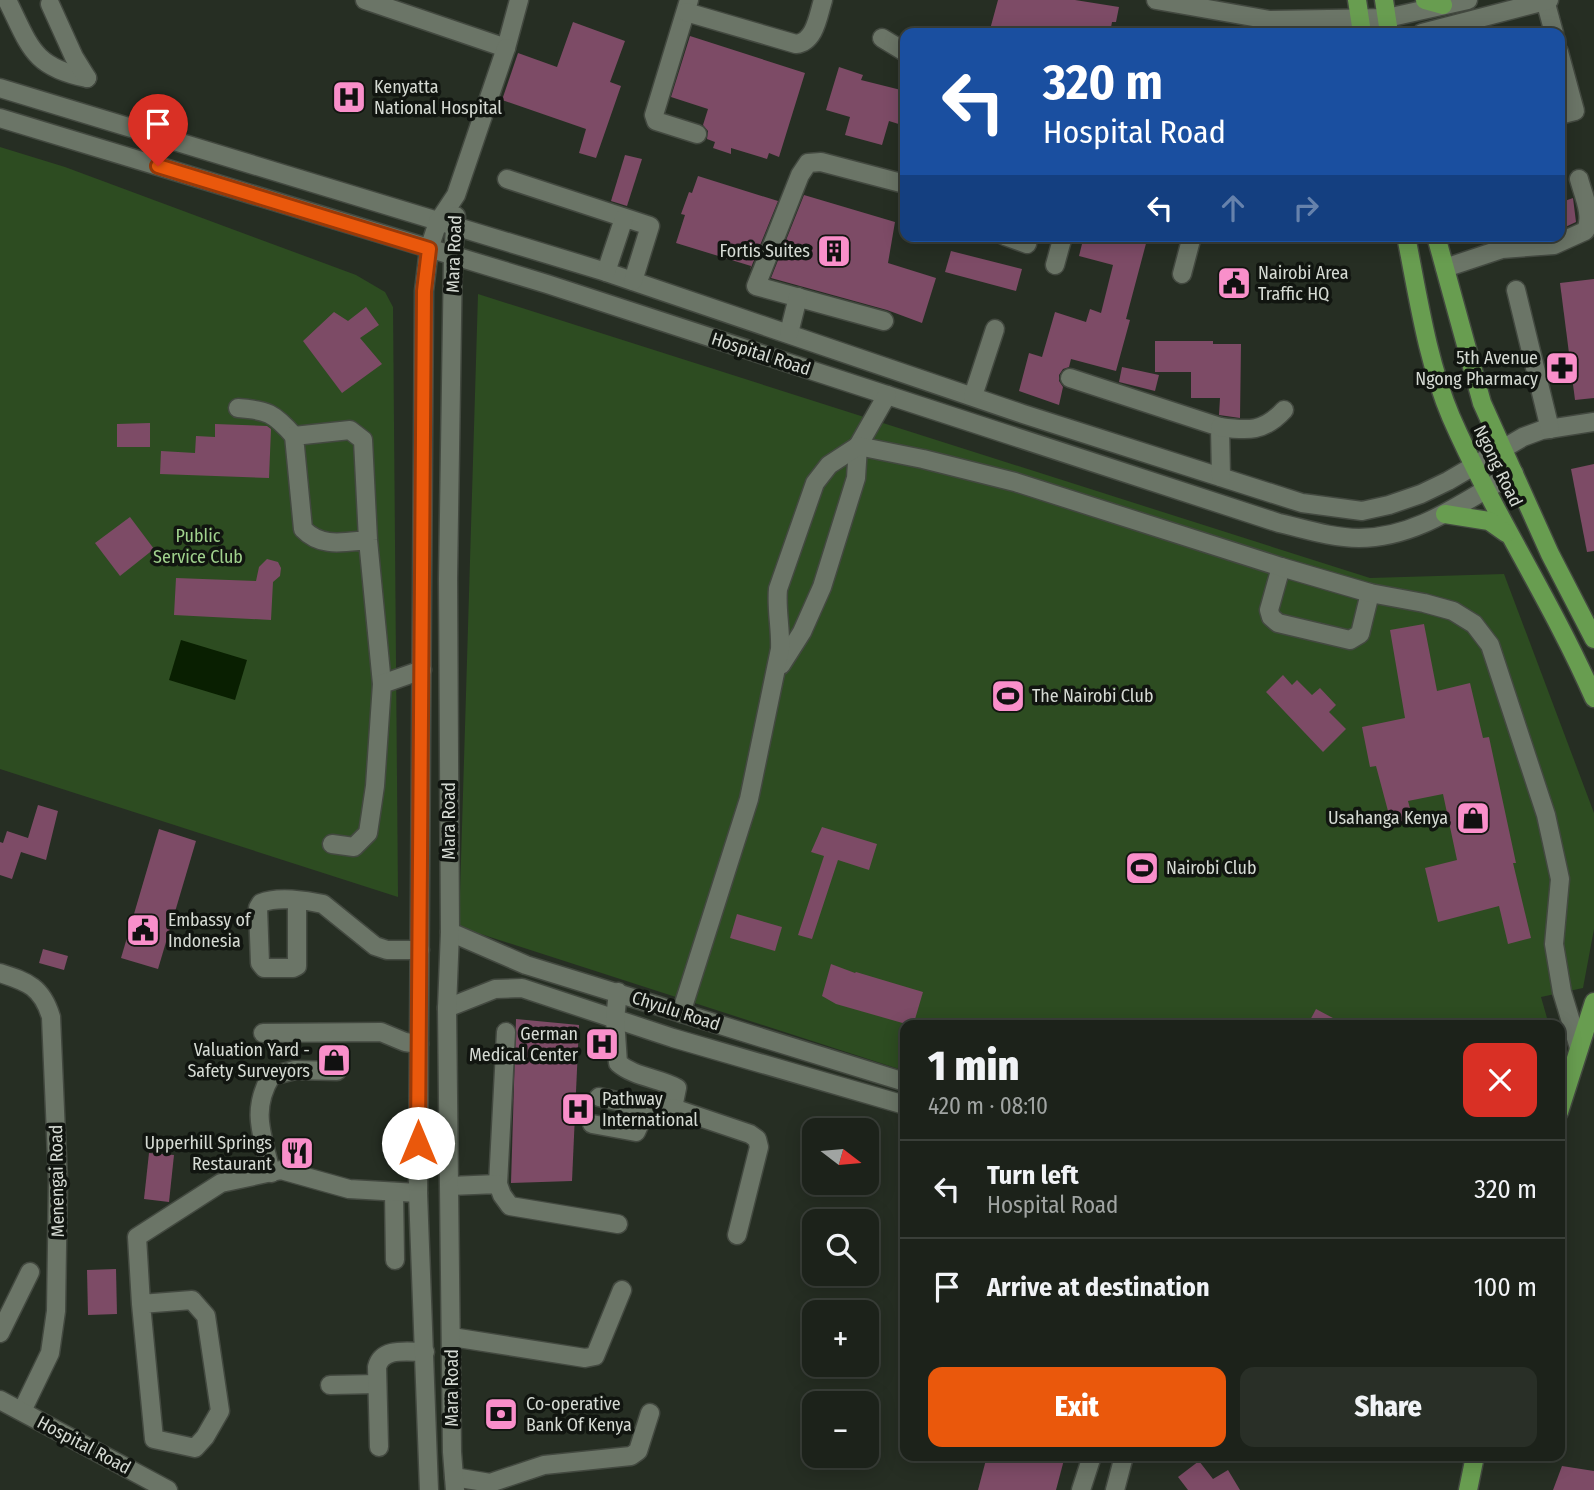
<!DOCTYPE html>
<meta charset="utf-8">
<style>
:root{--surface:#1c221a;--page:#292f27;--text:#f1f3f6;--muted:#a0a4a2;--line:#3a3f39;--accent:#ea580c}
body{margin:0;font-family:"Fira Sans Condensed",sans-serif;background:var(--page);color:var(--text);height:100vh;display:flex;flex-direction:column;font-size:26px;white-space:nowrap}
*{box-sizing:border-box;margin:0}
p{font-size:23px;color:var(--muted)}
.icon{flex:none;width:38px;height:38px;fill:none;stroke:currentColor;stroke-width:2;stroke-linecap:round;stroke-linejoin:round}
.map{position:relative;flex:1;overflow:hidden}
.side{position:absolute;left:900px;top:1020px;width:665px;height:441px;display:flex;flex-direction:column;background:var(--surface);border-radius:14px;box-shadow:0 4px 18px #0003,0 0 0 2px var(--line)}
.side>*{flex:none}
.banner{position:absolute;left:900px;top:28px;width:665px;height:214px;border-radius:14px;box-shadow:0 4px 18px #0003,0 0 0 2px var(--line);background:#1a4fa0;color:#fff;overflow:hidden}
.needle{width:46px;rotate:106deg}
.buttons{position:absolute;left:802px;top:1118px;display:grid;gap:14px}
.buttons a{display:grid;place-items:center;width:77px;height:77px;border-radius:14px;background:var(--surface);box-shadow:0 4px 18px #0003,0 0 0 2px var(--line);font-size:35px}
.pin{position:absolute;display:grid;place-items:center;width:60px;height:60px;color:#fff;margin:-72px -30px;border-radius:50% 50% 50% 0;rotate:-45deg;box-shadow:0 0 7px #0007}
.pin .icon{rotate:45deg}
.me{position:absolute;width:77px;margin:-38px;rotate:0deg;stroke-linejoin:round;filter:drop-shadow(0 0 5px #0008)}
.turn{display:flex;align-items:center;gap:24px;height:147px;padding:0 28px;font-size:32px}
.turn .icon{width:91px;height:91px;stroke-width:2.5}
.turn b{display:block;font-size:49px;line-height:60px}
.lanes{display:flex;align-items:center;height:66px;padding:0 28px;background:#0003;justify-content:center;gap:35px;direction:ltr}
.lanes .off{opacity:.35}
.round{display:grid;place-items:center;flex:none;width:74px;height:74px;border-radius:14px;background:var(--page)}
.summary{display:flex;align-items:center;justify-content:space-between;height:119px;padding:0 28px}
h1{font-size:42px;font-weight:800;line-height:52px}
.action{display:flex;gap:14px;margin-top:auto;padding:14px 28px}
.action a{flex:1;height:80px;border-radius:14px;background:var(--accent);color:#fff;font-size:28px;font-weight:800;line-height:80px;text-align:center}
.action a+a{background:var(--page);color:var(--text)}
ul{padding:0;list-style:none}
li{display:flex;align-items:center;gap:21px;height:98px;padding:0 28px;border-top:2px solid var(--line)}
li div{flex:1}
li b{display:block;font-size:26px}
li em{font-style:normal}
.map>svg:first-child{display:block}
.green{fill:#2d4c21}
.water{fill:#091f01}
.building{fill:#7d4b66}
.lines{fill:none;stroke-linecap:round;stroke-linejoin:round}
.minor-casing{stroke:#434940;stroke-width:21}
.major-casing{stroke:#434940;stroke-width:21}
.minor{stroke:#6b7567;stroke-width:18}
.major{stroke:#689d50;stroke-width:18}
.route-casing{stroke:#983908;stroke-width:18}
.route{stroke:#ea580c;stroke-width:12}
.labels{text-anchor:middle;dominant-baseline:central;stroke-width:7;stroke-linejoin:round;paint-order:stroke}
.poi-label{font-size:18px;fill:#d6dbd4;stroke:#111510;text-anchor:start}
.street-label{font-size:18px;fill:#d6dbd4;stroke:#111510}
.park-label{font-size:18px;fill:#a0d28d;stroke:#111510}
</style>
<div class="map">
<svg width="1594" height="1490" viewBox="0 0 1594 1490">
<rect width="100%" height="100%" fill="#262e23"/>
<g class="green">
<path d="M 0,147 L 65,167 L 356,275 L 385,292 L 393,307 L 398,897 L 0,769 Z"/>
<path d="M 478,294 L 1370,578 L 1504,574 L 1594,813 L 1594,929 L 1583,988 L 1541,997 L 1549,1025 L 905,1026 L 905,1071 L 459,927 Z"/>
</g>
<path class="water" d="M 181,640 L 247,660 L 235,700 L 169,680 Z"/>
<g class="building">
<path d="M 998,0 L 1075,0 L 1119,7 L 1116,22 L 1112,22 L 1110,33 L 989,33 Z"/>
<path d="M 573,22 L 625,41 L 610,82 L 621,86 L 596,158 L 579,153 L 586,129 L 502,100 L 518,53 L 557,67 Z"/>
<path d="M 690,36 L 805,73 L 779,157 L 769,153 L 767,159 L 731,148 L 731,154 L 713,148 L 715,142 L 707,139 L 708,131 L 703,125 L 708,109 L 671,97 Z"/>
<path d="M 839,67 L 863,75 L 861,80 L 905,91 L 905,126 L 889,121 L 882,145 L 845,135 L 850,117 L 826,110 Z"/>
<path d="M 625,155 L 642,159 L 627,206 L 611,201 Z"/>
<path d="M 698,176 L 778,201 L 750,270 L 751,266 L 676,243 L 685,215 L 681,214 L 689,192 L 692,193 Z"/>
<path d="M 804,195 L 895,222 L 888,263 L 936,278 L 922,323 L 887,310 L 771,278 Z"/>
<path d="M 1573,198 L 1576,222 L 1559,230 L 1559,203 Z"/>
<path d="M 1084,236 L 1148,236 L 1126,319 L 1130,320 L 1116,371 L 1071,359 L 1069,367 L 1063,369 L 1059,375 L 1059,381 L 1063,387 L 1059,405 L 1019,391 L 1029,353 L 1042,357 L 1055,312 L 1086,322 L 1090,309 L 1101,313 L 1113,265 L 1079,256 Z"/>
<path d="M 951,251 L 1022,269 L 1016,291 L 945,272 Z"/>
<path d="M 1594,279 L 1594,398 L 1575,400 L 1560,283 Z"/>
<path d="M 366,307 L 379,325 L 360,338 L 382,364 L 342,393 L 303,341 L 334,312 L 348,321 Z"/>
<path d="M 1155,341 L 1213,341 L 1213,344 L 1241,344 L 1240,418 L 1219,415 L 1220,398 L 1191,398 L 1191,372 L 1155,372 Z"/>
<path d="M 1122,367 L 1159,375 L 1155,391 L 1119,382 Z"/>
<path d="M 150,423 L 150,447 L 117,447 L 117,424 Z"/>
<path d="M 215,424 L 267,426 L 271,429 L 269,478 L 160,474 L 161,451 L 195,453 L 196,436 L 215,437 Z"/>
<path d="M 1594,464 L 1594,551 L 1587,552 L 1571,469 Z"/>
<path d="M 130,517 L 154,549 L 120,576 L 95,543 Z"/>
<path d="M 267,559 L 278,562 L 281,568 L 280,576 L 273,582 L 271,620 L 174,615 L 176,578 L 256,581 L 259,567 Z"/>
<path d="M 1424,624 L 1437,691 L 1470,683 L 1483,738 L 1489,737 L 1516,863 L 1513,863 L 1531,938 L 1508,944 L 1499,906 L 1438,922 L 1425,868 L 1457,860 L 1443,794 L 1408,801 L 1413,820 L 1392,826 L 1376,766 L 1370,767 L 1362,727 L 1405,718 L 1390,630 Z"/>
<path d="M 1283,675 L 1292,685 L 1297,680 L 1312,695 L 1320,688 L 1336,705 L 1329,712 L 1346,729 L 1323,752 L 1266,692 Z"/>
<path d="M 38,805 L 58,811 L 46,860 L 21,852 L 12,879 L 0,875 L 0,842 L 3,843 L 7,831 L 28,838 Z"/>
<path d="M 822,827 L 877,844 L 869,870 L 838,860 L 812,939 L 798,935 L 824,856 L 811,852 Z"/>
<path d="M 159,829 L 196,841 L 158,969 L 121,958 Z"/>
<path d="M 737,914 L 782,927 L 775,951 L 730,938 Z"/>
<path d="M 43,949 L 68,956 L 64,970 L 39,963 Z"/>
<path d="M 831,964 L 855,973 L 856,972 L 923,992 L 913,1026 L 836,1004 L 822,996 Z"/>
<path d="M 1316,1009 L 1348,1026 L 1307,1026 Z"/>
<path d="M 516,1019 L 579,1025 L 572,1181 L 511,1183 Z"/>
<path d="M 149,1153 L 174,1155 L 169,1202 L 144,1199 Z"/>
<path d="M 116,1269 L 117,1314 L 88,1315 L 87,1270 Z"/>
<path d="M 987,1456 L 1065,1456 L 1056,1490 L 978,1490 Z"/>
<path d="M 1199,1461 L 1213,1479 L 1228,1470 L 1240,1490 L 1188,1490 L 1178,1477 Z"/>
<path d="M 1562,1466 L 1594,1471 L 1594,1490 L 1553,1490 Z"/>
</g>
<g class="lines">
<g class="minor-casing">
<g id="minor">
<path d="M 7,0 C 30,46 32,67 87,78"/>
<path d="M 365,0 L 506,48 L 519,0"/>
<path d="M 689,0 L 654,115 L 656,121 L 697,134"/>
<path d="M 1156,0 L 1270,20 L 1387,18 L 1468,0"/>
<path d="M 1545,0 L 1554,33"/>
<path d="M 50,4 L 74,57 L 87,78"/>
<path d="M 686,12 L 796,44 C 815,42 818,16 823,0"/>
<path d="M 1422,33 L 1549,0"/>
<path d="M 882,38 L 905,52"/>
<path d="M 1559,52 L 1575,111 L 1559,115"/>
<path d="M 0,88 L 606,272 L 1023,414 L 1302,503 L 1362,511 L 1389,505 L 1421,494 L 1448,481 L 1523,437 L 1542,430 L 1594,422"/>
<path d="M 0,118 L 547,284 L 1279,523 C 1305,529 1332,538 1359,538 C 1418,538 1465,500 1514,473"/>
<path d="M 507,179 L 650,226 L 633,281"/>
<path d="M 1005,236 L 1027,244"/>
<path d="M 1055,265 L 1063,236"/>
<path d="M 1445,268 L 1502,249 L 1554,245 L 1585,231 C 1594,218 1583,194 1579,179"/>
<path d="M 606,272 L 624,218"/>
<path d="M 1182,274 L 1192,236"/>
<path d="M 1516,290 L 1550,429"/>
<path d="M 884,321 L 756,286 L 800,175 L 808,163 L 821,162 L 905,184"/>
<path d="M 789,333 L 798,297"/>
<path d="M 1070,378 L 1220,427 L 1221,477"/>
<path d="M 973,396 L 995,329"/>
<path d="M 238,408 C 267,410 274,413 294,436"/>
<path d="M 1220,427 C 1248,431 1264,432 1284,410"/>
<path d="M 368,540 C 344,542 321,548 303,529 L 294,436 L 350,430 L 363,440 L 368,540 L 382,684"/>
<path d="M 1281,567 L 1269,610 L 1271,617 L 1278,623 L 1350,640 L 1360,634 L 1370,593"/>
<path d="M 781,665 L 802,632 L 822,587 L 856,478 L 858,446 L 887,395"/>
<path d="M 332,844 L 354,847 L 368,833 L 375,786 L 382,684 L 422,670"/>
<path d="M 297,901 L 297,966 L 293,968 L 264,968 L 260,963 L 258,908 L 261,903 C 277,896 306,900 323,904 L 375,946 L 387,950 L 420,950"/>
<path d="M 450,932 L 526,965 L 905,1082"/>
<path d="M 0,973 C 28,982 42,987 51,1017 L 58,1181 L 56,1311 L 50,1353 L 22,1411"/>
<path d="M 447,1008 L 495,989 L 522,988 L 673,1038 L 905,1105"/>
<path d="M 681,1013 L 749,799 L 780,649 C 781,629 776,609 778,589 L 815,483 L 829,465 L 858,446 L 923,459 L 1015,482 L 1281,567 L 1370,593 L 1424,603 L 1453,611 L 1474,624 L 1490,645 L 1546,815 L 1560,879 L 1554,944 L 1562,992 L 1579,1048"/>
<path d="M 263,1033 L 381,1032 L 405,1042 L 419,1044"/>
<path d="M 599,1097 L 647,1108 L 673,1108 L 677,1088 C 659,1078 634,1077 618,1063 L 615,1019 L 618,992"/>
<path d="M 673,1108 L 750,1134 L 757,1139 L 759,1147 L 737,1235"/>
<path d="M 592,1124 L 636,1132 L 647,1108"/>
<path d="M 271,1173 C 263,1136 250,1111 271,1076 L 295,1070 L 337,1071"/>
<path d="M 498,1184 L 506,1032"/>
<path d="M 450,1186 L 498,1184 L 502,1195 L 510,1206 L 618,1224"/>
<path d="M 394,1192 L 395,1260"/>
<path d="M 141,1304 L 154,1439 L 195,1448 L 205,1437 L 220,1411 L 206,1316 L 192,1300 L 141,1304 L 137,1237 L 221,1183 L 281,1170 L 349,1189 L 418,1193"/>
<path d="M 0,1333 L 30,1272"/>
<path d="M 452,1337 L 585,1358 L 595,1356 L 622,1290"/>
<path d="M 330,1385 L 377,1384"/>
<path d="M 0,1400 L 168,1490"/>
<path d="M 379,1447 L 377,1367 C 382,1347 407,1352 425,1352"/>
<path d="M 454,1477 L 490,1483 L 544,1465 L 631,1456 L 638,1451 L 650,1413"/>
<path d="M 429,1490 L 418,1193 L 424,291 L 429,249 L 438,222 L 456,195 L 506,48"/>
<path d="M 455,1490 L 452,1452 L 447,1008 L 450,932 L 448,579 L 453,256 L 456,216"/>
<path d="M 1081,1490 L 1092,1456"/>
<path d="M 1115,1490 L 1124,1456"/>
</g>
</g>
<g class="major-casing">
<g id="major">
<path d="M 1357,0 L 1362,33"/>
<path d="M 1384,0 L 1389,33"/>
<path d="M 1425,0 L 1443,5"/>
<path d="M 1406,236 C 1418,296 1427,360 1451,417 C 1493,513 1552,602 1594,698"/>
<path d="M 1436,236 L 1482,403 L 1550,554 L 1594,639"/>
<path d="M 1445,514 L 1489,521 L 1506,533"/>
<path d="M 1559,1112 L 1594,1002"/>
<path d="M 1468,1490 L 1475,1456"/>
</g>
</g>
<use href="#minor" class="minor"/>
<use href="#major" class="major"/>
</g>
<g class="lines">
<g class="route-casing">
<path id="route" d="M 158,166 L 429,249 L 424,291 L 418,1143"/>
</g>
<use href="#route" class="route"/>
</g>
<defs>
<g id="hospital-square" transform="scale(1.75)"><rect x="-9" y="-9" width="18" height="18" rx="4" fill="#f98fca" stroke="#111510"/><path d="M-5-5h3v3.5h4V-5h3V5h-3V1.5h-4V5h-3Z" fill="#111"/></g>
<g id="building-square" transform="scale(1.75)"><rect x="-9" y="-9" width="18" height="18" rx="4" fill="#f98fca" stroke="#111510"/><path d="M-4-6H4V6H1V3H-1V6H-4ZM-2.5-4.3h1.7v1.8h-1.7ZM.8-4.3h1.7v1.8H.8ZM-2.5-1h1.7V.8h-1.7ZM.8-1h1.7V.8H.8Z" fill="#111"/></g>
<g id="civic-square" transform="scale(1.75)"><rect x="-9" y="-9" width="18" height="18" rx="4" fill="#f98fca" stroke="#111510"/><path d="M-.6-6.5H3V-4.5H.6V-3L4-1V1h2V6H-6V1h2V-1L-.6-3ZM-1.2 2.5V6h2.4V2.5Z" fill="#111"/></g>
<g id="pharmacy-square" transform="scale(1.75)"><rect x="-9" y="-9" width="18" height="18" rx="4" fill="#f98fca" stroke="#111510"/><path d="M-2-6h4v4h4v4h-4v4h-4v-4h-4v-4h4Z" fill="#111"/></g>
<g id="stadium-square" transform="scale(1.75)"><rect x="-9" y="-9" width="18" height="18" rx="4" fill="#f98fca" stroke="#111510"/><path d="M0-5a6.5 5 0 1 0 0 10a6.5 5 0 1 0 0-10ZM-3.5-1.8h7v3.6h-7Z" fill="#111"/></g>
<g id="shop-square" transform="scale(1.75)"><rect x="-9" y="-9" width="18" height="18" rx="4" fill="#f98fca" stroke="#111510"/><path d="M-5-2.5h2.3a2.7 3.5 0 0 1 5.4 0H5L5.5 6h-11ZM-1.5-2.5h3a1.5 2.3 0 0 0-3 0Z" fill="#111"/></g>
<g id="restaurant-square" transform="scale(1.75)"><rect x="-9" y="-9" width="18" height="18" rx="4" fill="#f98fca" stroke="#111510"/><path d="M-5-6h1v4h1v-4h1v4h1v-4h1v5L-1.5 .5V6h-2V.5L-5-1ZM5-6V6H3V1.5H1.5Q1.5-4 5-6Z" fill="#111"/></g>
<g id="bank-square" transform="scale(1.75)"><rect x="-9" y="-9" width="18" height="18" rx="4" fill="#f98fca" stroke="#111510"/><path d="M-6-4H6V4H-6ZM0-2.3a2.3 2.3 0 1 0 0 4.6a2.3 2.3 0 1 0 0-4.6Z" fill="#111"/></g>
</defs>
<g fill-rule="evenodd">
<use href="#hospital-square" x="349" y="97"/>
<use href="#building-square" x="834" y="251"/>
<use href="#civic-square" x="1234" y="283"/>
<use href="#pharmacy-square" x="1562" y="368"/>
<use href="#stadium-square" x="1008" y="696"/>
<use href="#shop-square" x="1473" y="818"/>
<use href="#stadium-square" x="1142" y="868"/>
<use href="#civic-square" x="143" y="930"/>
<use href="#hospital-square" x="602" y="1044"/>
<use href="#shop-square" x="334" y="1060"/>
<use href="#hospital-square" x="578" y="1109"/>
<use href="#restaurant-square" x="297" y="1153"/>
<use href="#bank-square" x="501" y="1414"/>
</g>
<g class="labels">
<g class="poi-label">
<text x="374" y="87">Kenyatta<tspan x="374" dy="21">National Hospital</tspan></text>
<text x="810" y="251" text-anchor="end">Fortis Suites</text>
<text x="1258" y="273">Nairobi Area<tspan x="1258" dy="21">Traffic HQ</tspan></text>
<text x="1538" y="358" text-anchor="end">5th Avenue<tspan x="1538" dy="21">Ngong Pharmacy</tspan></text>
<text x="1032" y="696">The Nairobi Club</text>
<text x="1448" y="818" text-anchor="end">Usahanga Kenya</text>
<text x="1166" y="868">Nairobi Club</text>
<text x="168" y="920">Embassy of<tspan x="168" dy="21">Indonesia</tspan></text>
<text x="578" y="1034" text-anchor="end">German<tspan x="578" dy="21">Medical Center</tspan></text>
<text x="310" y="1050" text-anchor="end">Valuation Yard -<tspan x="310" dy="21">Safety Surveyors</tspan></text>
<text x="602" y="1099">Pathway<tspan x="602" dy="21">International</tspan></text>
<text x="272" y="1143" text-anchor="end">Upperhill Springs<tspan x="272" dy="21">Restaurant</tspan></text>
<text x="526" y="1404">Co-operative<tspan x="526" dy="21">Bank Of Kenya</tspan></text>
</g>
<g class="street-label">
<text transform="translate(454 254) rotate(-88)">Mara Road</text>
<text transform="translate(761 354) rotate(18)">Hospital Road</text>
<text transform="translate(1498 466) rotate(64)">Ngong Road</text>
<text transform="translate(449 821) rotate(-90)">Mara Road</text>
<text transform="translate(676 1011) rotate(18)">Chyulu Road</text>
<text transform="translate(57 1181) rotate(-91)">Menengai Road</text>
<text transform="translate(452 1388) rotate(-90)">Mara Road</text>
<text transform="translate(84 1445) rotate(28)">Hospital Road</text>
</g>
<g class="park-label">
<text x="198" y="536">Public<tspan x="198" dy="21">Service Club</tspan></text>
</g>
</g>
</svg>
<div class="buttons">
<a><svg class="needle" viewBox="-14 -14 28 28"><path d="M0-13l5 13h-10z" fill="#e53935"/><path d="M0 13l5-13h-10z" fill="#a0a4a2"/></svg></a>
<a><svg class="icon" aria-label="search" viewBox="0 0 24 24"><circle cx="10" cy="10" r="6"/><path d="M15 15l6 6"/></svg></a>
<a>+</a>
<a>−</a>
</div>
<div class="pin" style="left:158px;top:166px;background:#d93025"><svg class="icon" aria-label="arrive" viewBox="0 0 24 24"><path d="M6 21V4h12l-3 4 3 4H6"/></svg></div>
<svg class="me" style="left:418px;top:1143px" viewBox="-20 -20 40 40"><circle r="19" fill="#fff"/><path d="M0-13L10 11 0 6-10 11z" fill="#ea580c"/></svg>
<div class="banner">
<div class="turn"><svg class="icon" aria-label="left" viewBox="0 0 24 24"><path d="M17 20v-9H6M10 6l-5 5 5 5"/></svg><div><b>320 m</b>Hospital Road</div></div>
<div class="lanes"><svg class="icon" aria-label="left" viewBox="0 0 24 24"><path d="M17 20v-9H6M10 6l-5 5 5 5"/></svg><svg class="icon off" aria-label="ahead" viewBox="0 0 24 24"><path d="M12 20V5M6 11l6-6 6 6"/></svg><svg class="icon off" aria-label="right" viewBox="0 0 24 24"><path d="M7 20v-9h11M14 6l5 5-5 5"/></svg></div>
</div>
<section class="side">
<div class="summary"><div><h1>1 min</h1><p>420 m · 08:10</p></div><a class="round" style="background:#d93025;color:#fff"><svg class="icon" aria-label="close" viewBox="0 0 24 24"><path d="M6 6l12 12M18 6L6 18"/></svg></a></div>
<ul>
<li><svg class="icon" aria-label="left" viewBox="0 0 24 24"><path d="M17 20v-9H6M10 6l-5 5 5 5"/></svg><div><b>Turn left</b><p>Hospital Road</p></div><em>320 m</em></li>
<li><svg class="icon" aria-label="arrive" viewBox="0 0 24 24"><path d="M6 21V4h12l-3 4 3 4H6"/></svg><div><b>Arrive at destination</b></div><em>100 m</em></li>
</ul>
<div class="action"><a>Exit</a><a>Share</a></div>
</section>
</div>
